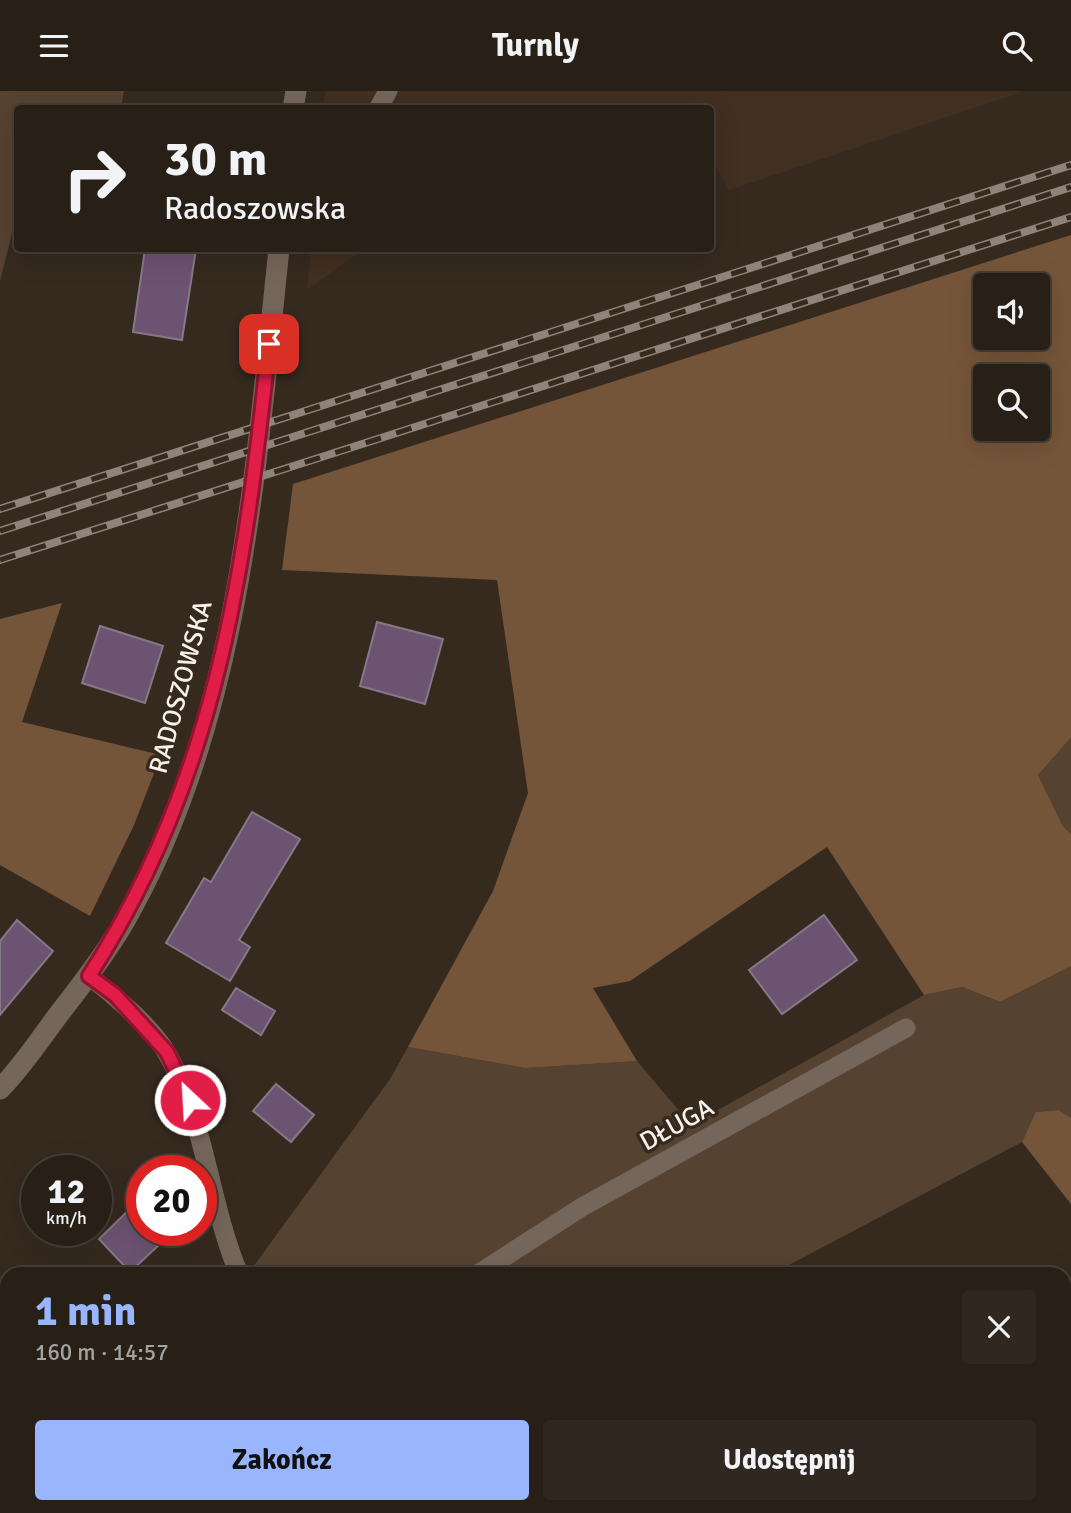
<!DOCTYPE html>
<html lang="pl">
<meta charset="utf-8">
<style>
:root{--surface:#282017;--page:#302820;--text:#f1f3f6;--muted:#a5a3a1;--line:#443e36;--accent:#99b5fd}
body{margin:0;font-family:Signika,sans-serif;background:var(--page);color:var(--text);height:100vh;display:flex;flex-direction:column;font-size:26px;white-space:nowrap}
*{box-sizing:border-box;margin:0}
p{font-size:23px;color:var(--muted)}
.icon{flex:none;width:38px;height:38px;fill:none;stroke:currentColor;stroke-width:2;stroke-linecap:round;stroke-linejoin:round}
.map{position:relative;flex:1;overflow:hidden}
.sheet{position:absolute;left:0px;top:1176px;width:1071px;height:247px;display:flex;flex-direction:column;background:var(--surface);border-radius:21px 21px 0 0;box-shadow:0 7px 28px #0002,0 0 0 2px var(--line)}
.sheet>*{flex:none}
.guide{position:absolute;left:14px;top:14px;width:700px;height:147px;border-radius:7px;box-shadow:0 7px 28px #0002,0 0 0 2px var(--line);background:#282017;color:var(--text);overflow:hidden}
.buttons{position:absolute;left:973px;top:182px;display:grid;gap:14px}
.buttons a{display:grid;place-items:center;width:77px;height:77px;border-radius:7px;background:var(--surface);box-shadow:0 7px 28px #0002,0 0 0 2px var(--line);font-size:35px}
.speed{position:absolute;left:21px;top:1064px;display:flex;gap:14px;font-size:35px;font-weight:700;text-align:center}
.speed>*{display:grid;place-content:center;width:91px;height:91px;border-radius:50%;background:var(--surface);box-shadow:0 7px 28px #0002,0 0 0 2px var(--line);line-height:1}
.speed small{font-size:18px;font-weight:400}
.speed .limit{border:10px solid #d22;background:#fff;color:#111}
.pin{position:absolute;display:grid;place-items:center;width:60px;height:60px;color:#fff;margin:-30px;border-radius:14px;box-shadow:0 4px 10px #0006}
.me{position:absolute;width:77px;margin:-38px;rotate:335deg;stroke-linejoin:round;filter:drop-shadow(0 0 5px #0008)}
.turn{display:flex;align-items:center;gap:24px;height:147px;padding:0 35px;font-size:32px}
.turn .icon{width:91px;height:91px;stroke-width:2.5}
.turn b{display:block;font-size:49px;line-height:60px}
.round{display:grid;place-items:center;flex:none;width:74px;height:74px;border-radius:7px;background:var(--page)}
.overview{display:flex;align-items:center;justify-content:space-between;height:119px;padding:0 35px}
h1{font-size:42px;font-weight:800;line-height:52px;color:var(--accent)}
.button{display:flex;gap:14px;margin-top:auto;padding:14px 35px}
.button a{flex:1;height:80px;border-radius:7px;background:var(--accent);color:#111;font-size:28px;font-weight:800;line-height:80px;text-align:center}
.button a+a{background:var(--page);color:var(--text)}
header{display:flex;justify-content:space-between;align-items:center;height:91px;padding:0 35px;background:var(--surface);font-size:32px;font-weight:800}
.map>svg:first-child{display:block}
.built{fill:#412f20}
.green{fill:#564231}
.forest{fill:#75553a;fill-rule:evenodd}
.building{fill:#6d5372;stroke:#857987;stroke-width:2}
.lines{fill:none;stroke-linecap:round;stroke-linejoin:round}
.lane{stroke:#75665b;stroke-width:19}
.secondary{stroke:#75665b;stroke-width:21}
.rail-casing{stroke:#8f847b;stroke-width:8}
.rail{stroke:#362a1f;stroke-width:5;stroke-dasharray:16;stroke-linecap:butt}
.route-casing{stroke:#92132f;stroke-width:18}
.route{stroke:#e11d48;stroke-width:12}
.labels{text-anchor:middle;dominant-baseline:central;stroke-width:7;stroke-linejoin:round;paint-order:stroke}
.street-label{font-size:26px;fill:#f9f1ea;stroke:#362a1f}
</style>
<header><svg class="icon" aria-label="menu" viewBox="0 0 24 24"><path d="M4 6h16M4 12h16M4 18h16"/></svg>Turnly<svg class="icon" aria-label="search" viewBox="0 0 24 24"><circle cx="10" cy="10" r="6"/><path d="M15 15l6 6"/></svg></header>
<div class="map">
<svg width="1071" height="1422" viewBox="0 0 1071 1422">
<rect width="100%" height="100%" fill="#362a1f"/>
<g class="built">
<path d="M 326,0 L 1025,0 L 729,99 L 711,67 L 710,18 L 322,18 Z"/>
<path d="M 311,158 L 364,158 L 307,199 Z"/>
</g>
<g class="green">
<path d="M 0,0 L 124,0 L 121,17 L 18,18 L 17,123 L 0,190 Z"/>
<path d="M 1068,646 L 1071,646 L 1071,743 L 1063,735 L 1038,684 Z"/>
<path d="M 1071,875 L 1071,1027 L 1059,1019 L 1037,1021 L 1022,1051 L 772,1183 L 257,1183 L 253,1176 L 390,988 L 408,956 L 525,977 L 637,970 L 691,1034 L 924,904 L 962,896 L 1000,911 Z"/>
<path d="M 15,1416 L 165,1416 L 160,1422 L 10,1422 Z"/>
<path d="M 412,1416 L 566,1416 L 571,1422 L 415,1422 Z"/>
</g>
<g class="forest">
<path d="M 1071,144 L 1071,646 L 1038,684 L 1063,735 L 1071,743 L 1071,875 L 1000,911 L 962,896 L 924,904 L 827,756 L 630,890 L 593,897 L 637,970 L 525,977 L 408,956 L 493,800 L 528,702 L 497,489 L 282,479 L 293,393 ZM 985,194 L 1038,194 L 1038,247 L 985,247 ZM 985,285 L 1038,285 L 1038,338 L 985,338 Z"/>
<path d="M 62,512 L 22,631 L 161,664 L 134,734 L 90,825 L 0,774 L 0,528 Z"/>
<path d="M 1059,1019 L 1071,1027 L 1071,1113 L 1022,1051 L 1036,1021 Z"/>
</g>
<g class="building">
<path d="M 145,158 L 196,158 L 182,249 L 133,241 Z"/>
<path d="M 377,531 L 443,548 L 425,613 L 360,595 Z"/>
<path d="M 100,535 L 163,555 L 145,612 L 82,592 Z"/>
<path d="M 252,721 L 300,748 L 239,849 L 250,856 L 230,890 L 166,852 L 204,787 L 211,791 Z"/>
<path d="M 824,824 L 857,869 L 782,923 L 749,879 Z"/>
<path d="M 17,829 L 53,860 L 0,924 L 0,850 Z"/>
<path d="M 236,897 L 275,920 L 261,944 L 222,919 Z"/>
<path d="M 276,993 L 314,1024 L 291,1051 L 253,1020 Z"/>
<path d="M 142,1106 L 142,1139 L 175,1139 L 130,1181 L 99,1148 Z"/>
</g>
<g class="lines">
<g class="lane">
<path d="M 378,18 L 388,0"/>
<path d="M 89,885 C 113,903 154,938 168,964 C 206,1032 209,1112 239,1183"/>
<path d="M 478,1183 L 582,1116 L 906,937"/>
<path d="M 580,1416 L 584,1422"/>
</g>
<g class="secondary">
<path d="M 293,18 L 296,0"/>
<path d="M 0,998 C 24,974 42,945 62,919 C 84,891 105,863 123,833 C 239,633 255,383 279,158"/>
</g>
<g class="rail-casing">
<g id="rail">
<path d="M 0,418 L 1071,74"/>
<path d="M 0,440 L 1071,96"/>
<path d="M 0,469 L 1071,126"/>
</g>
</g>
<use href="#rail" class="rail"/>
</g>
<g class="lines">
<g class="route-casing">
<path id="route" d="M 190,1009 L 167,961 L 115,904 L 89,885 C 216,689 245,480 269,253"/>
</g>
<use href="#route" class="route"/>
</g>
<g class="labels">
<g class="street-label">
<text transform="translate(181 596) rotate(-75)">RADOSZOWSKA</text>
<text transform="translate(677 1034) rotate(-29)">DŁUGA</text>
</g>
</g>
</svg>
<div class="buttons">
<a><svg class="icon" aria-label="sound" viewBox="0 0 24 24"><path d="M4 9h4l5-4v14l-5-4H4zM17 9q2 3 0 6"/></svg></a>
<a><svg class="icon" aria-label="search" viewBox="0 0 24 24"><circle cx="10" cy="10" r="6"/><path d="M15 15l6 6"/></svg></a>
</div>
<div class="speed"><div>12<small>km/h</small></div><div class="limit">20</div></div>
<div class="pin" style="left:269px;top:253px;background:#d93025"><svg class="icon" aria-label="arrive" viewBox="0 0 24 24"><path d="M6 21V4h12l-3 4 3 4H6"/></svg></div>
<svg class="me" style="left:190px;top:1009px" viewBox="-20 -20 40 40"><circle r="17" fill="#e11d48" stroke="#fff" stroke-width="3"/><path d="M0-11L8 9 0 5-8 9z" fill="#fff"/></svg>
<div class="guide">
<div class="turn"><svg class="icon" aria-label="right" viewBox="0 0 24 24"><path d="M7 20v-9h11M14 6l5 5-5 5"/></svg><div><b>30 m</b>Radoszowska</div></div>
</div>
<section class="sheet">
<div class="overview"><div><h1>1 min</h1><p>160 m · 14:57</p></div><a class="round"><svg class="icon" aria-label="close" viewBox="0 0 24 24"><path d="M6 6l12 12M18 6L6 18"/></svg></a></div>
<div class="button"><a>Zakończ</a><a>Udostępnij</a></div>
</section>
</div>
